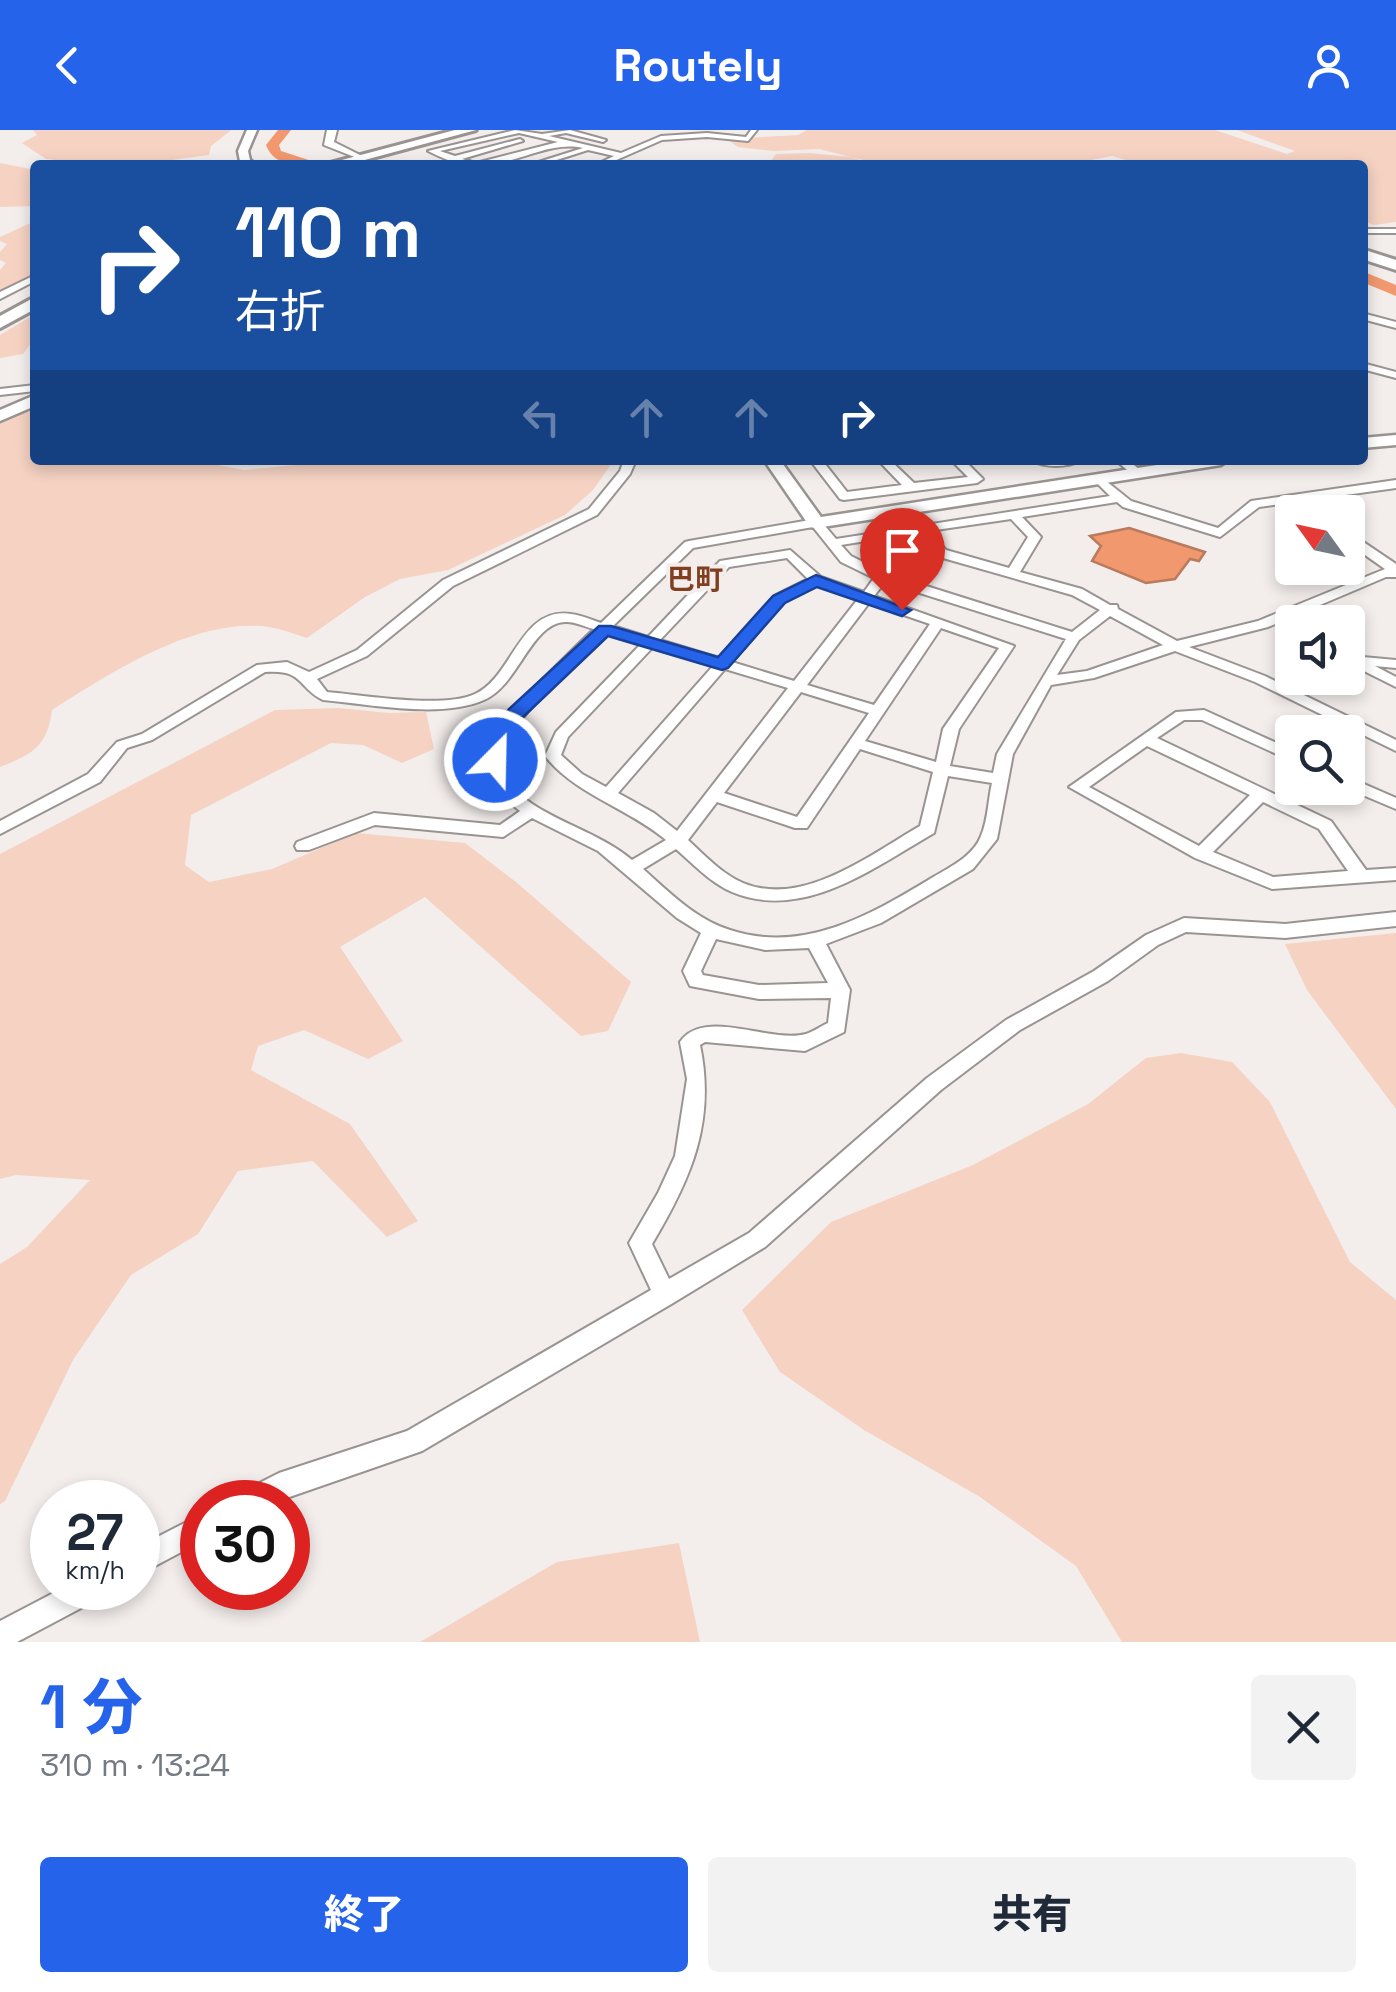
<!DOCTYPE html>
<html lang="ja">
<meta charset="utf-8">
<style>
:root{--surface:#fff;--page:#f2f2f3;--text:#1f2937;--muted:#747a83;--accent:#2563eb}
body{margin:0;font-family:"Space Grotesk","Noto Sans JP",sans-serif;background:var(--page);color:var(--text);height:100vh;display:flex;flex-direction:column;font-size:38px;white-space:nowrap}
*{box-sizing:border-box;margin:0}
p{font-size:32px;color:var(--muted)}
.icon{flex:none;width:55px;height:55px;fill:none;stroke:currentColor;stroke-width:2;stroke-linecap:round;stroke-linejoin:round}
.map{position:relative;height:1512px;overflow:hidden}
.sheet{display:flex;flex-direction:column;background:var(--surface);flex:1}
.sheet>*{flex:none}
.guide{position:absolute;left:30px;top:30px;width:1338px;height:305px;border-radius:10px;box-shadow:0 5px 15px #0003;background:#1a4fa0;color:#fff;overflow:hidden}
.needle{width:65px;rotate:303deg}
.buttons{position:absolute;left:1275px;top:365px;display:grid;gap:20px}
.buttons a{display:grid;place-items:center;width:90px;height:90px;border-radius:10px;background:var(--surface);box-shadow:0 5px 15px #0003;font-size:50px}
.speed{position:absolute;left:30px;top:1350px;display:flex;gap:20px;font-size:50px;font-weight:700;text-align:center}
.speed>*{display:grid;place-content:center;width:130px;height:130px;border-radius:50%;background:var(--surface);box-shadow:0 5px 15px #0003;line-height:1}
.speed small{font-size:25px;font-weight:400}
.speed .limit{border:15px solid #d22;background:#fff;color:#111}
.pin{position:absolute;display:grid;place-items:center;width:85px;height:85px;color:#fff;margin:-102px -42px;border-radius:50% 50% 50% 0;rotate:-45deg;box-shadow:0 0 10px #0007}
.pin .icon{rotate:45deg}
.me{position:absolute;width:110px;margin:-55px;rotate:23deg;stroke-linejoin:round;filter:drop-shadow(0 0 8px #0008)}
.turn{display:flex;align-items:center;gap:35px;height:210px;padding:0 40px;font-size:45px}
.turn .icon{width:130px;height:130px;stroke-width:2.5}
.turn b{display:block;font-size:70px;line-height:85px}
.lanes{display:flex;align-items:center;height:95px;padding:0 40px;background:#0003;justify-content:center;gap:50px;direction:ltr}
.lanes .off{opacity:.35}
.round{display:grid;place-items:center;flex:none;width:105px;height:105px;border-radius:10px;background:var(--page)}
.head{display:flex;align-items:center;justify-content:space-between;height:170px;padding:0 40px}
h1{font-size:60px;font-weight:800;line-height:75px;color:var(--accent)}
.cta{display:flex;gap:20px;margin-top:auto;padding:20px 40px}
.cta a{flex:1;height:115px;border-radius:10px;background:var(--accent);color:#fff;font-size:40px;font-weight:800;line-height:115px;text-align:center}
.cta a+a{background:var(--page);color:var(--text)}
header{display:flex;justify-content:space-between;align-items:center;height:130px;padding:0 40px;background:var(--accent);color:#fff;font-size:45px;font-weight:800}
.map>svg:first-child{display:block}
.green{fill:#f5d2c2}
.water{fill:#f2986f;stroke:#ba7a5d;stroke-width:2.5}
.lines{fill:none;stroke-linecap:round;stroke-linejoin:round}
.river{fill:#f2986f;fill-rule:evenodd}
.street-casing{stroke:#999492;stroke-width:4}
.secondary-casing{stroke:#999492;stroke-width:5}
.primary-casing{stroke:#999492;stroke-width:4}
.highway-casing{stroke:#999492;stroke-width:6}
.street{fill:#fff;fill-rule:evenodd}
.secondary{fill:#fff;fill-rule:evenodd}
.primary{fill:#fff;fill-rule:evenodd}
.highway{fill:#fff;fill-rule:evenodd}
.route{fill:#2563eb;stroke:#184099;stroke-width:2.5}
.labels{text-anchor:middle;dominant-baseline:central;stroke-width:8;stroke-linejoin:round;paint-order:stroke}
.far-quarter-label{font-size:28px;font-weight:bold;fill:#803f20;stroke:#f3eeec}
</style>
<header><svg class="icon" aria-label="back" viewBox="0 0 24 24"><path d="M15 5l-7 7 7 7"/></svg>Routely<svg class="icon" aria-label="person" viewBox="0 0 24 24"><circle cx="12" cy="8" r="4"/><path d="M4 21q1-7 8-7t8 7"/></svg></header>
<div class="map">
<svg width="1396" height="1512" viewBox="0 0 1396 1512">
<rect width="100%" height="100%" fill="#f3eeec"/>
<g class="green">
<path d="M 33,0 L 231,0 L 211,16 L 209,25 L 135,35 L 96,35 L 46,29 L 22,13 L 37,5 Z"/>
<path d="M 807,0 L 1215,0 L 1287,24 L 1295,21 L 1237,0 L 1396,0 L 1396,92 L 1374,95 L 1363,91 L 1362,35 L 1143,35 L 1112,26 L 1066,35 L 883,35 L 819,19 L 774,21 L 738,17 L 727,9 L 798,5 Z"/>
<path d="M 810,23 L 851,27 L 876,35 L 768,35 L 776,24 Z"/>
<path d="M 0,33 L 35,40 L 35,76 L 0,77 Z"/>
<path d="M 35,91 L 35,145 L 0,160 L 0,140 L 6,133 L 0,130 L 0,122 L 7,114 L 0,111 L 0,107 Z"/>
<path d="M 35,184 L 35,208 L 23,224 L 0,228 L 0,205 Z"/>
<path d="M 35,276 L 35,330 L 218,330 L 217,335 L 244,340 L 352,330 L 614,330 L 593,360 L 565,385 L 448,440 L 400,449 L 365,467 L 307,508 C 295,504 281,499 269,497 C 195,487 111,543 52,580 C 47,617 33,624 0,637 L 0,291 Z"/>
<path d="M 338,578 L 389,583 L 426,582 L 434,619 L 402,633 L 363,615 L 331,613 L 191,685 L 185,735 L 209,752 L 272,739 L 356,703 L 465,713 L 516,752 L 631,852 L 608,901 L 581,906 L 425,767 L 340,817 L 403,911 L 368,929 L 304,900 L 258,916 L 251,940 L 350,994 L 418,1091 L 387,1107 L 313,1031 L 238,1041 L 198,1104 L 131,1145 L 73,1230 L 5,1371 L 0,1374 L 0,1134 L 27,1117 L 90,1050 L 16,1045 L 0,1049 L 0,724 L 275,580 Z"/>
<path d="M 1396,803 L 1396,979 L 1307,860 L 1285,814 Z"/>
<path d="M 1181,923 L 1232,932 L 1270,972 L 1350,1132 L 1396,1170 L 1396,1512 L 1122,1512 L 1076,1436 L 980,1367 L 864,1300 L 780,1242 L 742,1180 L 831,1092 L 973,1035 L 1088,974 L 1146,928 Z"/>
<path d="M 679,1413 L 700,1512 L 420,1512 L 557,1432 Z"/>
</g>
<path class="water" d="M 1129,398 L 1205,422 L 1199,431 L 1190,429 L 1175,449 L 1146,453 L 1092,431 L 1101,416 L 1090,406 Z"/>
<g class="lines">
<g class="river">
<path d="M 278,0 L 291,0 L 279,15 L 281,21 L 324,35 C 302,35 275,39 266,15 Z"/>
<path d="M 1362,141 L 1396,155 L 1396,166 L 1362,152 Z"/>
</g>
<g class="street-casing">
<g id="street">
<path d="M 515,0 L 542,4 L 570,0 L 606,10 L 603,12 L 566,3 L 549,6 L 621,23 L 661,6 L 707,3 L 746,7 L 751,0 L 757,0 L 748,11 L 707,7 L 662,10 L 605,35 L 595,35 L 614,26 L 588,20 L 541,35 L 529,35 L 583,18 C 545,9 506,42 466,35 C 453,33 440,27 428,21 ZM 519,3 L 558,12 L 476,33 L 462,29 L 523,11 L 520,9 L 455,26 L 440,21 Z"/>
<rect x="1362" y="99" width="34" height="4"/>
<path d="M 35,145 L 35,151 L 0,169 L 0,162 Z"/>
<path d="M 1362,183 L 1396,192 L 1396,198 L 1362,189 Z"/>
<path d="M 1362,233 L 1396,242 L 1396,248 L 1362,239 Z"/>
<path d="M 35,255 L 35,261 L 0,265 L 0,259 Z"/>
<path d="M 624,330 L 636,330 L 630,344 L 597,385 L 453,456 L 367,526 L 317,549 L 327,562 C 364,565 442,579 475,564 C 513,547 520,476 571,484 C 581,485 592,490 601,493 L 685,412 L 689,411 L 816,389 L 820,390 L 836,409 L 1110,366 L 1095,351 L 1101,347 L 1131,371 L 1218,398 L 1251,371 L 1396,350 L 1396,358 L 1259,377 L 1220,407 L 1123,377 L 1117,372 L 1022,387 L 1041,407 L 1020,442 L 1082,459 L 1110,475 L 1117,475 L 1118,479 L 1177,511 L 1258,491 L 1385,439 L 1348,413 L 1348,405 L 1353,405 L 1396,434 L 1396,447 L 1386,447 L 1268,497 L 1189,517 L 1265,546 L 1396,610 L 1396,621 L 1255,552 L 1175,521 L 1094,548 L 1051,555 L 1013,624 L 997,709 L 973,739 L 881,793 L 826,814 L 850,860 L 844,902 L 805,921 L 705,912 L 700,915 C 716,992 691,1049 652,1114 L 669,1149 L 749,1103 L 927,948 L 1006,890 L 1094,841 L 1146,805 L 1184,788 L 1285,794 L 1396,782 L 1396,796 L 1285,808 L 1186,802 L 1158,815 L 1108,851 L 1020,900 L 941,960 L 765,1117 L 673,1173 L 422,1321 L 275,1372 L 236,1372 L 240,1363 L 279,1343 L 407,1301 L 651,1160 L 629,1113 L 658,1063 L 675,1026 L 687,949 L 680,912 C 704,877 771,914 806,904 C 813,902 821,896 828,893 L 831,868 L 759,869 L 690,856 L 683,841 L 701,803 L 677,788 L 598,721 L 532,688 L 503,707 L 375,695 L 309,720 L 297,720 L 295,716 L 297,712 L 374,683 L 500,695 L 520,681 C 461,635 496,594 538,554 C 557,535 575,517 594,499 C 585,497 574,491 565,492 C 531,493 518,556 484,570 C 441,589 369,574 323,570 C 297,557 304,539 265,542 L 152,610 L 127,618 L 100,652 L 0,704 L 0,691 L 88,644 L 117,612 L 142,604 L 257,535 L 287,532 L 309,542 L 357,520 L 443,450 L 589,379 L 620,341 ZM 1011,389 L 1028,407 L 1009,438 L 946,420 L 929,401 ZM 813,397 L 841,432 L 874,448 L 864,462 L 821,447 L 790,420 L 720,431 L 648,507 L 613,496 L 693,418 ZM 917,403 L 936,426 L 1072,465 L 1100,480 L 1072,502 L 885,443 L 851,426 L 841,415 ZM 787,428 L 808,449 L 774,466 L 719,528 L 660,510 L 729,437 ZM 885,452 L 1066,509 L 997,624 L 993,643 L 950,636 L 959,599 L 1014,516 L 874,466 ZM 817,455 L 858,469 L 794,551 L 732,532 L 784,472 ZM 869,473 L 930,494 L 874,575 L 807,555 ZM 1110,486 L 1163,515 L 1087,541 L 1057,545 L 1079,510 ZM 941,498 L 999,518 L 943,599 L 936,632 L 865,611 ZM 606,503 L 641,514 L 556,602 L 545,626 C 576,665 628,678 666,710 L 632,730 C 603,706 568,696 537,677 C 471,636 518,590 556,552 C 573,536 590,519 606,503 ZM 653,517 L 713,536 L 606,657 L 582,644 L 561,625 L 568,607 ZM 725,539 L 788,558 L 677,701 L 654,683 L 618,663 ZM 801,562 L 869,583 L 797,687 L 724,663 ZM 860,619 L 933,642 L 920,696 C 871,724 803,778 743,753 C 722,744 704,725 688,710 L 717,672 L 795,698 L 807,698 ZM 948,646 L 992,653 C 988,670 988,690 981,706 C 973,727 948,738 930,749 C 869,786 802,824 730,800 C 695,789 669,762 643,739 L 676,719 C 693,734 711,753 732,762 C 803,792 875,737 934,703 ZM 716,809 L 765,820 L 809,818 L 828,853 L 759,855 L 703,845 L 701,841 Z"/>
<path d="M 810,330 L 822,330 L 847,362 L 902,355 L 878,330 L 890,330 L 914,353 L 968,347 L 951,330 L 964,330 L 983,349 L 977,353 L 844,370 L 840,369 Z"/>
<path d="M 1031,330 L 1082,330 C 1067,338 1045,338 1031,330 Z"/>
<path d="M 1115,330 L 1128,330 L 1146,345 L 1136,347 Z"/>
<path d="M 1352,526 L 1396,530 L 1396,538 L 1375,536 L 1396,547 L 1396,557 L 1348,533 L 1348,527 Z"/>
<path d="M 1204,580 L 1292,620 L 1292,631 L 1202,590 L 1184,590 L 1157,608 L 1331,691 L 1366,740 L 1396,738 L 1396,750 L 1272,759 L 1195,728 L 1069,657 L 1176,582 ZM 1147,616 L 1250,665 L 1199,716 L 1089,657 ZM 1263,672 L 1319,699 L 1348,741 L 1273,747 L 1213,722 Z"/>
<path d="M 1348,647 L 1396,668 L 1396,679 L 1346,658 Z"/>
<path d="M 202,1384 L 202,1411 L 138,1445 L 138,1417 Z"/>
<path d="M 63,1458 L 104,1458 L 100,1468 L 17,1512 L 0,1512 L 0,1491 Z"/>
</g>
</g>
<g class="secondary-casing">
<g id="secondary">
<path d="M 247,0 L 257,0 L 248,21 L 250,30 L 257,35 L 240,31 L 238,21 Z"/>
<path d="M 35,265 L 35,276 L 0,291 L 0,280 Z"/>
<path d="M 1396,305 L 1396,315 L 1362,318 L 1362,308 Z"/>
<path d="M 764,330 L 780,330 L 821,387 L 1189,330 L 1229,330 L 1221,335 L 816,398 L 810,397 Z"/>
</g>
</g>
<g class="primary-casing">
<path id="primary" d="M 327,0 L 337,0 L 334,12 L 362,26 L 362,30 L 324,15 Z"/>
</g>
<g class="highway-casing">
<g id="highway">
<path d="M 455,0 L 476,0 L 346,35 L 323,35 Z"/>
<path d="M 1362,119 L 1396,130 L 1396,140 L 1362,129 Z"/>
<path d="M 35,167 L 35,179 L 0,198 L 0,186 Z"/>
</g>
</g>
<use href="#street" class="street"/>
<use href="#secondary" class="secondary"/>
<use href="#primary" class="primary"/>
<use href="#highway" class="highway"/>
</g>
<path class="route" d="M 816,445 L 911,480 L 902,486 L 896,484 L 817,457 L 785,473 L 728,538 L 722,540 L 608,506 L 523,587 L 508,608 L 502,635 L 495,636 L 485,630 L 488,608 L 509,579 L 599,496 L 611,496 L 718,527 L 773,466 Z"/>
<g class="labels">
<g class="far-quarter-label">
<text x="695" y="449">巴町</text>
</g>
</g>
</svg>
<div class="buttons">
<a><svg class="needle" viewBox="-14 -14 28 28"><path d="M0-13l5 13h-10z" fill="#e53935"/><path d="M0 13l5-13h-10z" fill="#747a83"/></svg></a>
<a><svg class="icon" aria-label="sound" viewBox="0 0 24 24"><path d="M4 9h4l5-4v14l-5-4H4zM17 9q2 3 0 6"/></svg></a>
<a><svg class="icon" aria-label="search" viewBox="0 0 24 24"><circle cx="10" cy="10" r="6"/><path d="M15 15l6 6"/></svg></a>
</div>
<div class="speed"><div>27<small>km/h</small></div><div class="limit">30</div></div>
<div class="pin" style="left:902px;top:480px;background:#d93025"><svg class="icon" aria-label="arrive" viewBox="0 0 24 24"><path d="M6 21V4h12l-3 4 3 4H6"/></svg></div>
<svg class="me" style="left:495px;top:630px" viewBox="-20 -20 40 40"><circle r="17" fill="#2563eb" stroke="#fff" stroke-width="3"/><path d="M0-11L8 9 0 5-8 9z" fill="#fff"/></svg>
<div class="guide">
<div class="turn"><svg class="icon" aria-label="right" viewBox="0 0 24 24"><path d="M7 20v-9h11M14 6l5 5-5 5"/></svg><div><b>110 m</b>右折</div></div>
<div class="lanes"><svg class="icon off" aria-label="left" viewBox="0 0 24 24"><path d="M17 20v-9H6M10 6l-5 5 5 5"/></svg><svg class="icon off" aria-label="ahead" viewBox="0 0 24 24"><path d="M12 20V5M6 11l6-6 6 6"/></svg><svg class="icon off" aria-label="ahead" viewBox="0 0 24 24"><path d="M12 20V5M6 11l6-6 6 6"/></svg><svg class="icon" aria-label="right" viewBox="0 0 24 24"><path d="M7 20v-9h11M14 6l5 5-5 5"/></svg></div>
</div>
</div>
<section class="sheet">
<div class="head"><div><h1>1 分</h1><p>310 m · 13:24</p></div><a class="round"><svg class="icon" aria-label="close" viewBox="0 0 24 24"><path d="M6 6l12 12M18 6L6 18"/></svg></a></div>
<div class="cta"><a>終了</a><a>共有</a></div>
</section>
